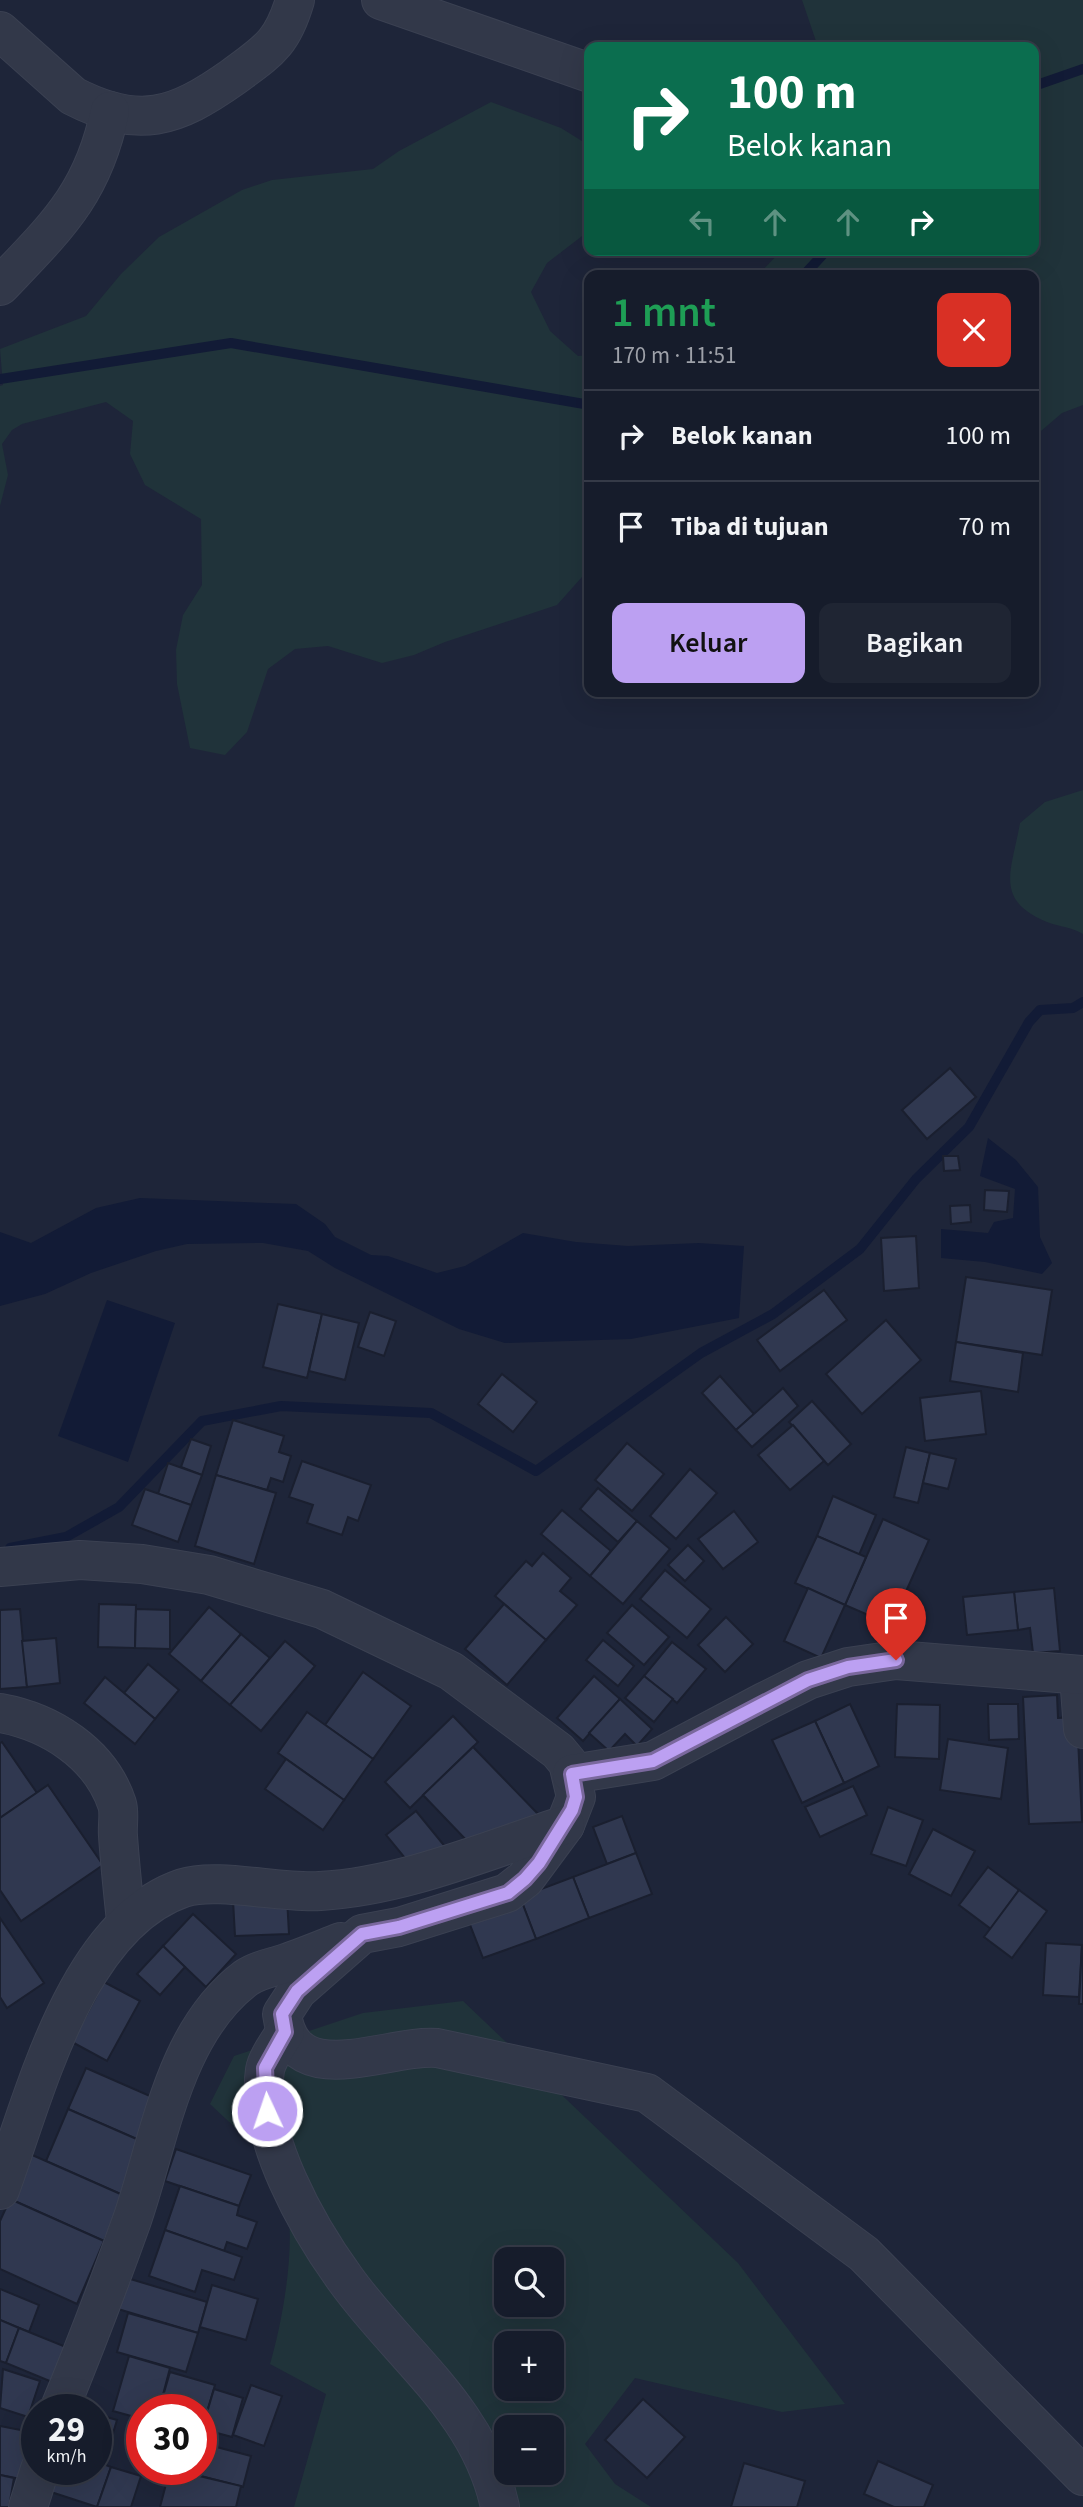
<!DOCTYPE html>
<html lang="id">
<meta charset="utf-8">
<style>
:root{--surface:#161c2b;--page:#1f2533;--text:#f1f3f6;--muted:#9ea1a9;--line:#353a47;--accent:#bca0f2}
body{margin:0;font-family:"Source Sans 3",sans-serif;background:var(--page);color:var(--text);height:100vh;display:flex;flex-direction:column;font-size:26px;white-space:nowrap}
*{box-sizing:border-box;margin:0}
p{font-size:23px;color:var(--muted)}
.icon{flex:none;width:38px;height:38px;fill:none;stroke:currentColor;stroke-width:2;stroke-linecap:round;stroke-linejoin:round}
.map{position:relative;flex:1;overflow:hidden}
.panel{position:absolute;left:584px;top:270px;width:455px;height:427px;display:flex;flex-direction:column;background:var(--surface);border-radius:14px;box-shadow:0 7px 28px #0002,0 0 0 2px var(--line)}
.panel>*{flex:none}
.top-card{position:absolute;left:584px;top:42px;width:455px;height:214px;border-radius:14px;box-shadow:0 7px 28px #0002,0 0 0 2px var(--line);background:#0b6e4f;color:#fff;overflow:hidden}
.tools{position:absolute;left:494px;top:2247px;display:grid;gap:14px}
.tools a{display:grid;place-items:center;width:70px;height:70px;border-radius:14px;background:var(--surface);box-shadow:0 7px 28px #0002,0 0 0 2px var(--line);font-size:35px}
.speed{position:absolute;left:21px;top:2394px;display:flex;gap:14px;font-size:35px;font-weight:700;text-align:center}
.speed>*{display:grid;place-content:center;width:91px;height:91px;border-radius:50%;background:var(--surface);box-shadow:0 7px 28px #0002,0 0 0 2px var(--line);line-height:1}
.speed small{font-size:18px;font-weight:400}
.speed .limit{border:10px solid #d22;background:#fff;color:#111}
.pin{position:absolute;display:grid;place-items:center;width:60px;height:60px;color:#fff;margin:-72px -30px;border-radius:50% 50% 50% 0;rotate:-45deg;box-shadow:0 0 7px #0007}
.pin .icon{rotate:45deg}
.me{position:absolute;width:77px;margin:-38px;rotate:357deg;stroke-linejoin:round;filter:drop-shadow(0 0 5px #0008)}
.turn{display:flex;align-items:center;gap:24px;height:147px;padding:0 28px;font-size:32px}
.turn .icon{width:91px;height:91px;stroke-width:2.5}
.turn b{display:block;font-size:49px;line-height:60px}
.lanes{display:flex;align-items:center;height:66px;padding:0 28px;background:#0003;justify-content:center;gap:35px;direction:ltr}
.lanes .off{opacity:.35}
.round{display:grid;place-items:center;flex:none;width:74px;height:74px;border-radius:14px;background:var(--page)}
.head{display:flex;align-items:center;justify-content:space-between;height:119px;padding:0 28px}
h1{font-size:42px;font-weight:600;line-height:52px;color:#1e9e55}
.primary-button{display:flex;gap:14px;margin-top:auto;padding:14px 28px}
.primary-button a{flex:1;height:80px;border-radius:14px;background:var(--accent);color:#111;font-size:28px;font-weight:600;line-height:80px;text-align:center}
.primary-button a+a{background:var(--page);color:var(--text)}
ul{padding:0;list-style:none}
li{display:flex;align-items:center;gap:21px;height:91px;padding:0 28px;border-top:2px solid var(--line)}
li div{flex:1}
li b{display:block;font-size:26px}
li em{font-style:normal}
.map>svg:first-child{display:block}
.green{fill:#20333a;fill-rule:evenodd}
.water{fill:#121b36}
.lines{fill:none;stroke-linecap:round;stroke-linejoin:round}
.stream{stroke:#121b36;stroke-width:10}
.building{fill:#303850;stroke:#1a1f2f;stroke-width:2}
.minor-casing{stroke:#3b4152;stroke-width:40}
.minor{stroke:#323849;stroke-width:38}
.route-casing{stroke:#7a689d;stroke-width:18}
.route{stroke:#bca0f2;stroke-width:12}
</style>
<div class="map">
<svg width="1083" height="2507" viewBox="0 0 1083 2507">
<rect width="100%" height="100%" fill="#1e2539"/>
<g class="green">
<path d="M 802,0 L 1083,0 L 1083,405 L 1062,413 L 1034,437 L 1034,275 L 758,275 L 782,250 L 1034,250 L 1034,47 L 818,47 Z"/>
<path d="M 491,102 L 561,128 L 590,146 L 590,230 L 547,263 L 531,292 L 550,331 L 578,356 L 590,355 L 590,568 L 557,605 L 445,642 L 414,655 L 382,663 L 328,646 L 295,649 L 268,669 L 247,732 L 225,755 L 190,748 L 177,684 L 176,650 L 183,615 L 202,585 L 201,519 L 145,485 L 130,454 L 133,421 L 106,402 L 22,424 L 12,430 L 2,444 L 8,475 L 0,506 L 0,386 L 3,385 L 0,349 L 86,316 L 121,274 L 159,237 L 242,190 L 272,180 L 373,169 L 399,151 Z"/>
<path d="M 1083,790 L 1083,934 C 1072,927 1060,927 1047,922 C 993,900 1012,870 1020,823 L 1045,802 Z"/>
<path d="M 463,2001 L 738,2263 L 845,2404 L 782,2412 L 635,2378 L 585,2444 L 615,2484 L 651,2507 L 294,2507 L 326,2394 L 270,2364 C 284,2317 304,2210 275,2169 C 258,2145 231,2125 210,2104 L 234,2056 L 363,2013 ZM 506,2259 L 551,2259 L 551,2305 L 506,2305 ZM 506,2343 L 551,2343 L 551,2389 L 506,2389 ZM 506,2427 L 551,2427 L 551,2473 L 506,2473 Z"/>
</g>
<g class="water">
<path d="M 988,1138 L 1016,1160 L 1038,1187 L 1040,1237 L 1052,1263 L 1042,1274 L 985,1262 L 941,1258 L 941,1229 L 988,1233 L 994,1222 L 1013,1218 L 1015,1189 L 980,1176 Z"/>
<path d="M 140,1198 L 296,1204 L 325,1224 L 335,1237 L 371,1255 L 388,1256 L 437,1273 L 465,1266 L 523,1233 L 576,1242 L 628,1246 L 699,1243 L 744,1246 L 739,1318 L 631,1339 L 505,1343 L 459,1329 L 335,1268 L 308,1251 L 263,1243 L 187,1244 L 156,1251 L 91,1273 L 45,1294 L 0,1306 L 0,1232 L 31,1243 L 96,1208 Z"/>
<path d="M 107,1300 L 175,1323 L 128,1462 L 58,1436 Z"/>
</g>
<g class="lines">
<g class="stream">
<path d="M 1034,86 L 1083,69"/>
<path d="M 804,275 L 827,250"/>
<path d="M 0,379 L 231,343 L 590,405"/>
<path d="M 10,1548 L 66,1537 L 119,1507 L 202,1421 L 281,1406 L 431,1413 L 536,1471 L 701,1353 L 773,1314 L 860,1249 L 916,1179 L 969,1127 L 1029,1022 L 1040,1010 L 1073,1008 L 1083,1002"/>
</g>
</g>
<g class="building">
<path d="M 950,1068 L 976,1097 L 927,1139 L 902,1110 Z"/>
<path d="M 943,1156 L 958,1156 L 960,1170 L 944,1171 Z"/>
<path d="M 985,1190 L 1009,1191 L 1007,1212 L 984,1210 Z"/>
<path d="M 970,1205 L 971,1222 L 951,1224 L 950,1206 Z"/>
<path d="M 916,1236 L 919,1288 L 884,1291 L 881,1238 Z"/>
<path d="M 966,1277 L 1052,1290 L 1042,1355 L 956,1342 Z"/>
<path d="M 824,1290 L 847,1320 L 780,1371 L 757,1340 Z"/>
<path d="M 278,1304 L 322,1314 L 307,1378 L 263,1367 Z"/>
<path d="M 370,1312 L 396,1321 L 384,1356 L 358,1347 Z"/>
<path d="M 322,1314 L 359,1323 L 345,1380 L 309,1371 Z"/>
<path d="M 886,1320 L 921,1360 L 862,1414 L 826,1374 Z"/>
<path d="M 956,1342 L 1023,1353 L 1018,1392 L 950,1381 Z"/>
<path d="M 502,1374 L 537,1402 L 513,1432 L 478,1404 Z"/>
<path d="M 720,1376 L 754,1414 L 736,1430 L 702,1393 Z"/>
<path d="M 783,1388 L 798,1406 L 752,1447 L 736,1430 Z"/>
<path d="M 981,1391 L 986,1434 L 925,1441 L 920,1398 Z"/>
<path d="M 812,1401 L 851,1444 L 828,1465 L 789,1422 Z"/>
<path d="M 233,1420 L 284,1436 L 279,1452 L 291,1456 L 283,1482 L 271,1478 L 267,1490 L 216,1475 Z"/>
<path d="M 793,1425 L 824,1461 L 790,1490 L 758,1455 Z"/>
<path d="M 191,1439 L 211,1446 L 202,1475 L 181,1467 Z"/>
<path d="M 627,1443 L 664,1474 L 632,1511 L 595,1480 Z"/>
<path d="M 906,1447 L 930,1453 L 918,1503 L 894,1497 Z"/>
<path d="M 930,1453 L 956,1459 L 948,1489 L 923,1483 Z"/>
<path d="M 302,1461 L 371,1485 L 358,1521 L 348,1517 L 342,1535 L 307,1523 L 313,1505 L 289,1497 Z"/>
<path d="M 168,1463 L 202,1475 L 191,1505 L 158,1494 Z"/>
<path d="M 690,1469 L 717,1493 L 676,1539 L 650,1516 Z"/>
<path d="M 216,1475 L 276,1493 L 254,1564 L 195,1546 Z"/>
<path d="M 598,1488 L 637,1521 L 618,1542 L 580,1509 Z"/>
<path d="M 145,1489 L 191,1505 L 178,1542 L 132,1525 Z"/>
<path d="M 833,1496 L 876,1515 L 859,1555 L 817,1536 Z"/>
<path d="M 562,1510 L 611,1551 L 590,1576 L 541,1534 Z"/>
<path d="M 734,1511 L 758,1542 L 723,1569 L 698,1539 Z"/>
<path d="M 883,1519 L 929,1540 L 891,1625 L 845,1605 Z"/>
<path d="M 637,1521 L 670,1549 L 623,1604 L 590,1576 Z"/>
<path d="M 817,1536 L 866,1557 L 845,1605 L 795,1583 Z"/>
<path d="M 688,1545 L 704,1561 L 685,1581 L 668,1565 Z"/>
<path d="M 543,1553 L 571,1578 L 560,1591 L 577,1605 L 546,1640 L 495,1596 L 526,1561 L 532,1566 Z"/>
<path d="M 665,1570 L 711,1609 L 687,1638 L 640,1599 Z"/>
<path d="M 808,1588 L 845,1605 L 821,1658 L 784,1641 Z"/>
<path d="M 1054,1588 L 1060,1651 L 1033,1653 L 1030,1628 L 1018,1630 L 1014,1592 Z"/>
<path d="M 1014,1592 L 1018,1630 L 967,1635 L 963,1597 Z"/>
<path d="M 99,1604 L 136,1605 L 135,1648 L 98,1647 Z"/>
<path d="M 504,1604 L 546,1640 L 507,1685 L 465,1649 Z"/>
<path d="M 632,1605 L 669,1637 L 644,1665 L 607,1633 Z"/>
<path d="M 209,1607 L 241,1634 L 201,1681 L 169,1654 Z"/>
<path d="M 20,1609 L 27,1687 L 0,1689 L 0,1610 Z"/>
<path d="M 136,1609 L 170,1610 L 170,1649 L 135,1648 Z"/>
<path d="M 726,1617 L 753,1644 L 725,1672 L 698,1645 Z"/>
<path d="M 241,1634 L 270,1658 L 230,1705 L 201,1681 Z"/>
<path d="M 56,1638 L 60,1683 L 27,1687 L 22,1641 Z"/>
<path d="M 603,1640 L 634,1666 L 618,1686 L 586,1660 Z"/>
<path d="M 285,1641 L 315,1666 L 261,1731 L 230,1705 Z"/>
<path d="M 672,1642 L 706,1669 L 677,1703 L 644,1676 Z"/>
<path d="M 148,1664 L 179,1690 L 155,1719 L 124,1693 Z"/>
<path d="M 363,1672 L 411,1706 L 373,1759 L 325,1725 Z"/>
<path d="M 594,1676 L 620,1699 L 583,1741 L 557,1718 Z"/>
<path d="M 644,1676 L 673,1699 L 654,1722 L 625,1698 Z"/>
<path d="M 105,1677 L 155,1719 L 135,1744 L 84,1703 Z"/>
<path d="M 1057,1695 L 1058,1718 L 1077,1717 L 1082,1822 L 1029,1824 L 1023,1697 Z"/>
<path d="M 620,1699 L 652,1729 L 637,1746 L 625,1734 L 609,1751 L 589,1733 Z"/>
<path d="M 850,1704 L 879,1766 L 844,1783 L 815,1721 Z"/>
<path d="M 897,1704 L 940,1705 L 939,1759 L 895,1757 Z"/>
<path d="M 988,1704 L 1018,1704 L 1019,1739 L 989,1740 Z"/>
<path d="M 307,1712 L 373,1759 L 344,1800 L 278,1753 Z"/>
<path d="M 453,1716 L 478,1742 L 410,1808 L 385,1782 Z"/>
<path d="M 815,1721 L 844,1783 L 802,1803 L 772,1740 Z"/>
<path d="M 948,1739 L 1008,1748 L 1001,1799 L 940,1790 Z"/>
<path d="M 2,1742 L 37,1793 L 0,1818 L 0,1743 Z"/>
<path d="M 473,1747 L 538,1814 L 470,1844 L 423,1795 Z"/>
<path d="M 286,1759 L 344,1800 L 323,1830 L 265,1789 Z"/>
<path d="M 48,1785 L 103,1865 L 21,1921 L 0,1890 L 0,1818 Z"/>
<path d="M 853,1786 L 867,1815 L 820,1837 L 805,1807 Z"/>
<path d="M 888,1807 L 923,1820 L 906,1866 L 871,1854 Z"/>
<path d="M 416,1811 L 447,1849 L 418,1874 L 386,1835 Z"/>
<path d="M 622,1816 L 636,1853 L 607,1864 L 593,1827 Z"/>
<path d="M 933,1829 L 975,1851 L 951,1896 L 909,1874 Z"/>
<path d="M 636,1853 L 652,1894 L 589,1918 L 573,1877 Z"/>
<path d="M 988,1867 L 1019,1890 L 991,1929 L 959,1905 Z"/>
<path d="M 573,1877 L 589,1918 L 536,1939 L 520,1897 Z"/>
<path d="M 1019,1890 L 1047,1911 L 1012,1958 L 984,1937 Z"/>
<path d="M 520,1897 L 536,1939 L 483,1958 L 467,1917 Z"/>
<path d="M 287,1898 L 289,1934 L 235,1936 L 233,1900 Z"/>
<path d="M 193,1914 L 236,1954 L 206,1987 L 163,1946 Z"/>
<path d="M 0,1918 L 44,1983 L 7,2008 L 0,1997 Z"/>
<path d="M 1046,1943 L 1082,1945 L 1079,1997 L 1043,1995 Z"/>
<path d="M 1082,1945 L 1083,1945 L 1083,2004 L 1079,2004 Z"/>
<path d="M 163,1946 L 185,1967 L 160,1995 L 137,1974 Z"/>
<path d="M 104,1982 L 140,2001 L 107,2061 L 72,2042 Z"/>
<path d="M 86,2068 L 166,2103 L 148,2144 L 68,2109 Z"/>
<path d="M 68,2109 L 148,2144 L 125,2196 L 46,2161 Z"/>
<path d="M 176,2149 L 251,2175 L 239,2206 L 165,2181 Z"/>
<path d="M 30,2154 L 125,2196 L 104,2241 L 10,2199 Z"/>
<path d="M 180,2186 L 239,2206 L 237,2215 L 257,2222 L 247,2249 L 227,2242 L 224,2251 L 165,2230 Z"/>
<path d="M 10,2199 L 104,2241 L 77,2304 L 0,2269 L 0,2221 Z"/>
<path d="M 165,2230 L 242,2257 L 234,2280 L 202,2270 L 195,2292 L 149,2276 Z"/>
<path d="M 127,2278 L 207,2302 L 198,2333 L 118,2309 Z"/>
<path d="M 212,2285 L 258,2299 L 246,2340 L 200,2327 Z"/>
<path d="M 0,2289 L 39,2305 L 29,2332 L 0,2320 Z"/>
<path d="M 128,2313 L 198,2333 L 186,2372 L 117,2352 Z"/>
<path d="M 0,2320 L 19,2328 L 6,2363 L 0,2361 Z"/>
<path d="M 19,2328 L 66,2347 L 52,2382 L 6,2363 Z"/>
<path d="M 129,2356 L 170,2368 L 159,2410 L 142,2410 L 142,2419 L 113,2411 Z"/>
<path d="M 3,2369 L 40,2381 L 28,2417 L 0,2408 Z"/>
<path d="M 170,2372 L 215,2385 L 201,2432 L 201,2410 L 159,2410 Z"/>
<path d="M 251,2385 L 282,2396 L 264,2446 L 233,2435 Z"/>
<path d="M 214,2389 L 243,2398 L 232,2437 L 202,2429 Z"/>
<path d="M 643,2399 L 685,2437 L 647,2478 L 605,2440 Z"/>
<path d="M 96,2414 L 117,2420 L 106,2457 L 96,2455 Z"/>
<path d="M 0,2426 L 36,2433 L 26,2480 L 0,2475 Z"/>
<path d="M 201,2443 L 251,2456 L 243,2487 L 174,2469 L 201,2469 Z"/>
<path d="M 96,2461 L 111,2467 L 97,2507 L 51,2492 L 59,2469 L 96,2469 Z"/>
<path d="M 878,2461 L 933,2485 L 924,2507 L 894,2507 L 864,2494 Z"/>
<path d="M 744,2463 L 805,2481 L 797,2507 L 731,2507 Z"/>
<path d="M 111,2467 L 141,2476 L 131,2507 L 97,2507 Z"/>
<path d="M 170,2469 L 241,2486 L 236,2507 L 160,2507 Z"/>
<path d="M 0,2475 L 14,2478 L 9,2507 L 0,2507 Z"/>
</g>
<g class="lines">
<g class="minor-casing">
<g id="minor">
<path d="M 381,0 L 590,73"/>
<path d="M 0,31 L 73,96 C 139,130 175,118 233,77 C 268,51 282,44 295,0"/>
<path d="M 0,286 C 56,227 93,194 110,111"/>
<path d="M 0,1567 L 80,1560 L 142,1564 L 209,1575 L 322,1609 L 451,1671 L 558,1751 L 568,1763 L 576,1797 L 565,1825 L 525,1879 L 507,1893 L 399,1927 L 362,1934 L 297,1991 L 282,2014 C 293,2094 386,2044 437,2048 L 647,2093 L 864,2254 L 1083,2476"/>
<path d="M 1079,1676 L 1083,1729"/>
<path d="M 0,1713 C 50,1722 100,1753 117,1804 C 120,1813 117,1826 118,1836 C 120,1864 123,1893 126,1921"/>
<path d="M 572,1774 L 653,1761 L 764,1702 L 808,1680 L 848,1667 L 896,1660 L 1083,1675"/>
<path d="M 285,2032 C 279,2043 267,2058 265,2070 C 255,2135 308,2228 346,2280 C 401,2356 480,2411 500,2507"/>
<path d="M 0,2190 C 35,2095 76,1924 183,1888 C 217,1877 282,1894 320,1891 C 404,1886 485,1851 565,1825"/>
<path d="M 59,2410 C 85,2347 109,2284 132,2220 C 160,2139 173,2033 246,1978 C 259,1969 272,1968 286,1963 C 304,1957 323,1949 341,1942"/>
<path d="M 28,2507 L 40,2469"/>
</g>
</g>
<use href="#minor" class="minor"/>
</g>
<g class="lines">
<g class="route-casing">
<path id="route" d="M 267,2111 L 265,2068 L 285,2032 L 282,2014 L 297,1991 L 362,1934 L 399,1927 L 508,1893 L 525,1879 L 539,1863 L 572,1810 L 576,1797 L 572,1774 L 653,1761 L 808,1680 L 848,1667 L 896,1660"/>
</g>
<use href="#route" class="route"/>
</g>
</svg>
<div class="tools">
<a><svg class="icon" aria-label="search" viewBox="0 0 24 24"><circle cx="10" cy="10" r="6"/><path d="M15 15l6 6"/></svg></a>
<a>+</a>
<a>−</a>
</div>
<div class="speed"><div>29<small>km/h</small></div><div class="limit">30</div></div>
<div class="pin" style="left:896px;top:1660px;background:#d93025"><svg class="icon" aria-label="arrive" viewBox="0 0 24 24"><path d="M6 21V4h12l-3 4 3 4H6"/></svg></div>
<svg class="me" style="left:267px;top:2111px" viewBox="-20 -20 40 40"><circle r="17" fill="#bca0f2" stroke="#fff" stroke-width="3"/><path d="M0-11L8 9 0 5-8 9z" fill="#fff"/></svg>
<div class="top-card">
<div class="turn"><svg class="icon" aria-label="right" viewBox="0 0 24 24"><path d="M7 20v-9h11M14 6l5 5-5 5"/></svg><div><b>100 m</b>Belok kanan</div></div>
<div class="lanes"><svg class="icon off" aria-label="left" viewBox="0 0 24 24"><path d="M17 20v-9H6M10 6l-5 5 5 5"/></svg><svg class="icon off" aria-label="ahead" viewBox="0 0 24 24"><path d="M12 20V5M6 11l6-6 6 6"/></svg><svg class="icon off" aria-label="ahead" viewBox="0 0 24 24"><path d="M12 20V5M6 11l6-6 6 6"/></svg><svg class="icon" aria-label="right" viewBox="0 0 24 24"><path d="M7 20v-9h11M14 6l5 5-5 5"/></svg></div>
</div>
<section class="panel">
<div class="head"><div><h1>1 mnt</h1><p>170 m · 11:51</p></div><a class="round" style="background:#d93025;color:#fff"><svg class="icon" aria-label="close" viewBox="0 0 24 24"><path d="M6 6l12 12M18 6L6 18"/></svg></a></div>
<ul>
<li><svg class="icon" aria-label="right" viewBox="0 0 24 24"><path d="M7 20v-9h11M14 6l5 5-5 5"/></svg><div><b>Belok kanan</b></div><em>100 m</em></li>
<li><svg class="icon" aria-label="arrive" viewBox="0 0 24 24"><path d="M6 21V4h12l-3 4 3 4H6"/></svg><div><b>Tiba di tujuan</b></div><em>70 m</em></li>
</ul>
<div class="primary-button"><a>Keluar</a><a>Bagikan</a></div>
</section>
</div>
